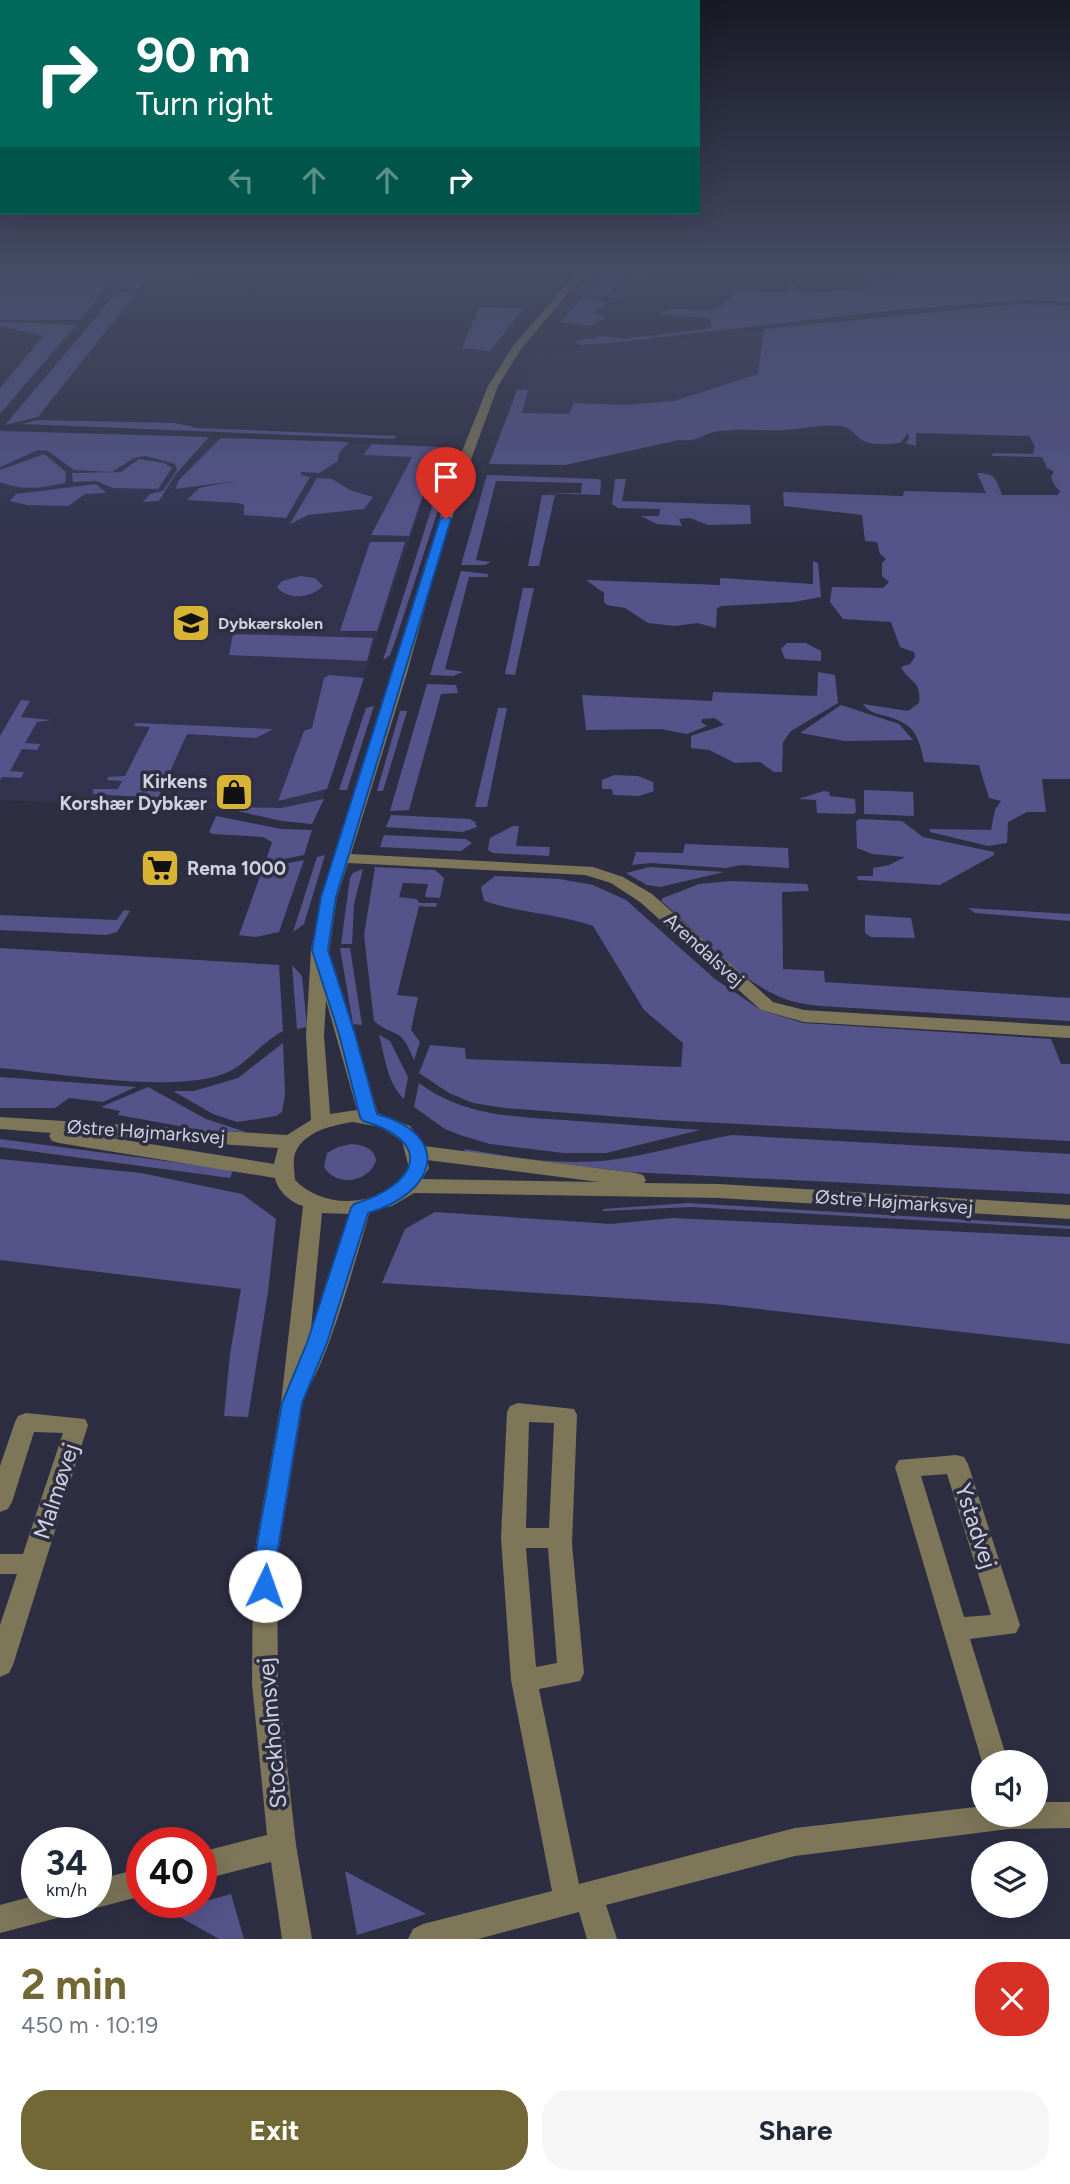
<!DOCTYPE html>
<meta charset="utf-8">
<style>
:root{--surface:#fff;--page:#f6f6f7;--text:#1f2937;--muted:#747a83;--accent:#726836}
body{margin:0;font-family:Figtree,sans-serif;background:var(--page);color:var(--text);height:100vh;display:flex;flex-direction:column;font-size:26px;white-space:nowrap}
*{box-sizing:border-box;margin:0}
p{font-size:23px;color:var(--muted)}
.icon{flex:none;width:38px;height:38px;fill:none;stroke:currentColor;stroke-width:2;stroke-linecap:round;stroke-linejoin:round}
.map{position:relative;height:1939px;overflow:hidden}
.sheet{display:flex;flex-direction:column;background:var(--surface);flex:1}
.sheet>*{flex:none}
.banner{position:absolute;left:0px;top:0px;width:700px;height:214px;box-shadow:0 7px 28px #0002;background:#00695c;color:#fff;overflow:hidden}
.fabs{position:absolute;left:971px;top:1750px;display:grid;gap:14px}
.fabs a{display:grid;place-items:center;width:77px;height:77px;border-radius:50%;background:var(--surface);box-shadow:0 7px 28px #0002;font-size:35px}
.speed{position:absolute;left:21px;top:1827px;display:flex;gap:14px;font-size:35px;font-weight:700;text-align:center}
.speed>*{display:grid;place-content:center;width:91px;height:91px;border-radius:50%;background:var(--surface);box-shadow:0 7px 28px #0002;line-height:1}
.speed small{font-size:18px;font-weight:400}
.speed .limit{border:10px solid #d22;background:#fff;color:#111}
.pin{position:absolute;display:grid;place-items:center;width:60px;height:60px;color:#fff;margin:-72px -30px;border-radius:50% 50% 50% 0;rotate:-45deg;box-shadow:0 0 7px #0007}
.pin .icon{rotate:45deg}
.me{position:absolute;width:77px;margin:-38px;rotate:3deg;stroke-linejoin:round;filter:drop-shadow(0 0 5px #0008)}
.turn{display:flex;align-items:center;gap:24px;height:147px;padding:0 21px;font-size:32px}
.turn .icon{width:91px;height:91px;stroke-width:2.5}
.turn b{display:block;font-size:49px;line-height:60px}
.lanes{display:flex;align-items:center;height:66px;padding:0 21px;background:#0003;justify-content:center;gap:35px;direction:ltr}
.lanes .off{opacity:.35}
.round{display:grid;place-items:center;flex:none;width:74px;height:74px;border-radius:28px;background:var(--page)}
.summary{display:flex;align-items:center;justify-content:space-between;height:119px;padding:0 21px}
h1{font-size:42px;font-weight:700;line-height:52px;color:var(--accent)}
.action{display:flex;gap:14px;margin-top:auto;padding:14px 21px}
.action a{flex:1;height:80px;border-radius:28px;background:var(--accent);color:#fff;font-size:28px;font-weight:700;line-height:80px;text-align:center}
.action a+a{background:var(--page);color:var(--text)}
.map>svg:first-child{display:block}
.built{fill:#33334f}
.green{fill:#54548a}
.lines{fill:none;stroke-linecap:round;stroke-linejoin:round}
.minor{fill:#7e7659;fill-rule:evenodd}
.route{fill:#1a73e8;stroke:#114b97;stroke-width:2}
.labels{text-anchor:middle;dominant-baseline:central;stroke-width:7;stroke-linejoin:round;paint-order:stroke}
.far-poi-label{font-size:16px;font-weight:bold;fill:#d0d1df;stroke:#2e2e43;text-anchor:start}
.poi-label{font-size:19px;font-weight:bold;fill:#d0d1df;stroke:#2e2e43;text-anchor:end}
.street-label{font-size:19px;fill:#d0d1df;stroke:#2e2e43}
.near-street-label{font-size:23px;fill:#d0d1df;stroke:#2e2e43}
</style>
<div class="map">
<svg width="1070" height="1939" viewBox="0 0 1070 1939">
<rect width="100%" height="100%" fill="#2e2e43"/>
<g class="built">
<path d="M 768,330 L 763,399 L 623,405 L 573,403 L 569,414 L 510,413 L 534,358 L 541,354 Z"/>
<path d="M 0,433 L 441,446 L 317,814 L 0,800 Z"/>
</g>
<g class="green">
<path d="M 25,271 L 116,271 L 116,274 L 80,320 L 0,320 L 0,275 Z"/>
<path d="M 126,271 L 194,271 L 187,280 L 146,279 L 140,289 L 117,288 Z"/>
<path d="M 610,271 L 659,276 L 656,278 L 631,275 L 607,292 L 621,295 L 617,297 L 586,294 Z"/>
<path d="M 901,271 L 1070,271 L 1070,302 L 1027,300 L 896,310 L 620,342 L 580,345 L 575,342 C 584,337 592,341 602,336 L 622,339 L 712,328 L 710,318 L 658,314 C 677,302 699,317 718,307 C 724,304 730,297 735,292 L 730,287 L 767,293 L 790,291 L 789,283 L 805,294 L 878,287 L 861,275 L 892,280 Z"/>
<path d="M 117,292 L 137,292 L 38,417 L 5,425 Z"/>
<path d="M 582,298 L 607,303 L 593,313 L 606,317 L 592,326 L 560,322 Z"/>
<path d="M 1019,304 L 1070,305 L 1070,779 L 1042,779 L 1046,812 L 1027,812 L 1008,822 L 1007,843 L 988,846 L 930,832 L 930,829 L 991,830 L 995,810 L 1001,801 L 989,798 L 979,765 L 924,762 C 918,732 913,723 882,715 C 874,713 868,711 863,704 L 908,711 L 919,703 C 922,680 909,683 901,667 L 910,664 L 915,657 L 914,652 L 900,647 L 891,622 L 843,619 L 830,602 L 832,587 L 883,588 L 889,582 L 882,576 L 882,563 L 886,559 L 880,554 L 877,542 L 865,541 L 862,515 L 784,506 L 783,492 L 903,496 L 904,491 L 986,493 L 977,473 C 996,473 996,479 1002,495 L 1058,495 L 1060,491 L 1055,486 L 1051,477 L 1054,472 L 1047,468 L 1042,457 L 991,456 L 994,453 L 1033,454 L 1035,446 L 1029,436 L 916,433 L 916,446 L 905,443 L 909,439 L 908,433 L 900,443 C 889,444 872,446 862,440 C 853,434 852,427 840,426 C 821,424 804,429 785,430 C 763,431 742,428 720,431 C 700,434 701,442 679,440 L 565,465 L 489,464 L 517,390 L 528,390 L 522,413 L 569,414 L 574,403 L 625,405 L 674,401 L 758,374 L 764,329 Z"/>
<path d="M 479,307 L 524,308 L 490,351 L 462,348 Z"/>
<path d="M 0,322 L 76,325 L 0,414 L 0,388 L 43,336 L 0,326 Z"/>
<path d="M 38,420 L 175,423 L 198,428 L 397,436 L 393,439 L 22,424 Z"/>
<path d="M 0,431 L 209,437 L 175,475 L 159,501 L 143,502 L 150,494 L 163,491 L 177,470 L 175,464 L 146,456 L 134,458 L 112,472 L 74,470 L 48,451 L 38,450 L 0,467 Z"/>
<path d="M 221,438 L 349,442 L 339,453 L 338,461 L 319,473 L 301,472 L 301,475 L 310,477 L 286,518 L 244,515 L 244,505 L 238,503 L 187,500 L 199,488 L 235,481 L 175,489 L 179,480 Z"/>
<path d="M 372,444 L 439,447 L 409,536 L 371,535 L 412,457 L 363,455 Z"/>
<path d="M 44,454 L 66,472 L 65,483 C 41,488 24,491 0,482 L 0,470 Z"/>
<path d="M 455,458 L 395,642 L 390,655 L 383,660 L 439,485 L 448,459 Z"/>
<path d="M 139,459 L 164,463 L 172,468 L 158,489 L 113,488 L 96,481 L 73,482 L 72,473 L 121,472 Z"/>
<path d="M 487,475 L 597,479 L 601,480 L 600,495 L 543,493 L 581,493 L 582,483 L 496,481 L 476,560 L 491,562 L 485,565 L 461,565 Z"/>
<path d="M 317,478 L 332,479 L 350,490 L 373,497 L 364,509 L 308,515 L 290,524 Z"/>
<path d="M 615,479 L 626,479 L 622,501 L 750,505 L 751,524 L 708,525 L 690,518 L 679,519 L 682,526 L 657,524 L 641,516 L 659,516 L 660,509 L 618,508 L 612,504 Z"/>
<path d="M 96,484 L 106,493 L 85,494 L 68,506 L 27,505 L 10,501 L 16,494 Z"/>
<path d="M 542,495 L 555,495 L 539,566 L 528,566 Z"/>
<path d="M 370,542 L 405,542 L 377,631 L 340,631 Z"/>
<path d="M 813,561 L 818,563 L 821,597 L 794,602 L 722,606 L 717,608 L 716,628 L 697,623 L 675,626 L 648,623 L 625,608 L 607,605 L 604,602 L 604,593 L 586,580 L 720,585 L 720,578 L 813,584 Z"/>
<path d="M 461,571 L 488,574 L 488,577 L 469,577 L 445,669 L 463,672 L 453,676 L 430,675 Z"/>
<path d="M 301,576 L 315,578 L 323,586 C 312,598 288,601 277,587 L 282,581 Z"/>
<path d="M 523,588 L 534,588 L 515,675 L 505,674 Z"/>
<path d="M 233,634 L 373,638 L 367,661 L 229,655 Z"/>
<path d="M 787,643 L 806,643 L 821,651 L 821,661 L 785,659 L 781,649 Z"/>
<path d="M 818,672 L 835,675 L 838,703 L 791,731 L 783,742 L 782,772 L 774,772 L 760,762 L 735,763 L 709,750 L 691,748 L 691,736 L 724,725 L 715,718 L 702,719 L 701,722 L 707,726 L 687,734 L 661,729 L 586,730 L 582,695 L 712,701 L 713,692 L 817,696 Z"/>
<path d="M 329,675 L 364,678 L 327,789 L 278,801 L 304,731 L 312,728 L 324,678 Z"/>
<path d="M 427,684 L 456,685 L 458,693 L 441,694 L 409,810 L 390,811 Z"/>
<path d="M 21,700 L 30,701 L 21,717 L 51,720 L 37,722 L 25,743 L 40,744 L 37,750 L 22,749 L 10,771 L 24,772 L 21,778 L 2,777 L 0,780 L 0,736 Z"/>
<path d="M 841,705 L 899,724 L 913,740 L 845,741 L 800,733 Z"/>
<path d="M 374,706 L 347,790 L 339,790 L 366,708 Z"/>
<path d="M 498,708 L 507,708 L 487,807 L 475,807 Z"/>
<path d="M 400,711 L 407,711 L 383,791 L 377,791 Z"/>
<path d="M 135,723 L 138,723 L 273,729 L 256,738 L 187,734 L 158,798 L 93,794 L 93,789 L 118,789 L 122,781 L 107,780 L 108,777 L 125,776 L 150,727 L 134,726 Z"/>
<path d="M 614,775 L 638,776 L 653,782 L 654,791 L 639,796 L 613,795 L 612,789 L 602,789 L 602,780 Z"/>
<path d="M 864,790 L 913,792 L 914,816 L 864,814 Z"/>
<path d="M 824,791 L 829,792 L 830,796 L 855,799 L 856,812 L 853,814 L 817,813 L 816,800 L 798,799 Z"/>
<path d="M 324,799 L 312,824 L 282,821 L 220,807 L 281,808 Z"/>
<path d="M 391,815 L 470,819 L 475,822 L 477,827 L 463,832 L 386,827 Z"/>
<path d="M 216,816 L 281,829 L 312,830 L 304,855 L 265,863 L 272,842 L 263,837 L 212,834 L 209,832 Z"/>
<path d="M 860,819 L 902,821 L 923,837 L 994,852 L 994,855 L 940,885 L 858,880 L 857,876 L 873,876 L 873,868 L 889,865 L 905,857 L 872,854 L 857,848 L 856,821 Z"/>
<path d="M 513,826 L 519,826 L 516,846 L 550,847 L 549,856 L 493,853 L 488,850 L 490,838 Z"/>
<path d="M 384,835 L 466,839 L 472,843 L 461,851 L 380,847 Z"/>
<path d="M 685,844 L 788,848 L 789,868 L 741,865 L 726,868 L 650,863 L 632,865 L 636,852 L 683,853 Z"/>
<path d="M 325,855 L 304,924 L 293,932 L 317,857 Z"/>
<path d="M 304,860 L 279,932 L 256,937 L 239,935 L 263,868 Z"/>
<path d="M 375,867 L 435,870 L 444,878 L 440,898 L 425,897 L 428,884 L 403,883 L 399,897 L 416,899 L 420,903 L 437,903 L 436,907 L 419,906 L 397,995 L 418,997 L 411,1030 L 420,1042 L 414,1060 C 400,1025 398,1040 374,1021 L 364,935 Z"/>
<path d="M 650,867 L 724,872 L 660,887 L 647,885 L 626,873 Z"/>
<path d="M 363,869 L 354,904 L 352,944 L 341,944 L 350,878 L 353,873 Z"/>
<path d="M 495,876 L 559,879 L 593,885 L 626,900 L 715,979 L 761,1010 L 803,1023 L 1051,1039 L 1061,1064 L 1070,1064 L 1070,1141 L 661,1120 L 505,1108 L 473,1103 L 449,1093 L 419,1073 L 430,1045 L 465,1048 L 466,1059 L 681,1067 L 683,1043 L 644,1010 L 593,926 C 558,914 520,913 484,901 L 481,887 Z"/>
<path d="M 731,881 L 807,884 L 809,891 L 782,892 L 783,969 L 824,971 L 825,982 L 1070,998 L 1070,1021 L 836,1007 C 820,1006 804,1005 788,1000 C 739,983 701,934 661,901 L 663,898 L 699,884 Z"/>
<path d="M 968,908 L 1070,914 L 1070,921 L 975,913 Z"/>
<path d="M 124,910 L 130,911 L 117,932 L 106,935 L 0,930 L 0,915 L 117,920 Z"/>
<path d="M 865,915 L 911,918 L 915,938 L 871,937 L 865,933 Z"/>
<path d="M 0,948 L 279,965 L 283,1031 C 262,1042 248,1063 226,1073 C 177,1094 57,1073 0,1068 Z"/>
<path d="M 340,948 L 350,948 L 362,1025 L 353,1024 Z"/>
<path d="M 292,965 L 302,976 L 307,1027 L 297,1029 Z"/>
<path d="M 379,1035 L 390,1041 L 408,1077 L 404,1099 C 387,1083 385,1057 379,1035 Z"/>
<path d="M 283,1043 L 285,1095 L 282,1112 L 276,1116 L 237,1122 L 213,1114 L 173,1091 L 194,1091 L 238,1078 Z"/>
<path d="M 0,1077 L 136,1087 L 103,1102 L 69,1098 L 55,1108 L 0,1108 Z"/>
<path d="M 419,1083 C 465,1118 522,1117 577,1121 C 618,1124 659,1127 700,1130 L 606,1153 L 564,1153 L 490,1144 L 460,1135 L 445,1129 L 414,1107 Z"/>
<path d="M 148,1087 L 206,1119 L 246,1132 L 201,1130 L 118,1115 L 120,1111 L 101,1107 Z"/>
<path d="M 732,1135 L 1070,1154 L 1070,1194 L 630,1172 L 466,1152 L 464,1149 C 512,1157 560,1166 610,1160 C 651,1155 691,1142 732,1135 Z"/>
<path d="M 0,1139 L 233,1170 L 230,1178 L 0,1147 Z"/>
<path d="M 351,1144 C 363,1145 375,1148 376,1161 C 368,1183 336,1187 324,1167 L 327,1153 L 338,1147 Z"/>
<path d="M 0,1159 L 141,1173 L 242,1194 L 276,1219 L 268,1292 L 248,1417 L 224,1416 L 230,1354 L 241,1289 L 0,1260 Z"/>
<path d="M 688,1203 L 1070,1226 L 1070,1229 L 691,1207 L 603,1211 L 603,1209 Z"/>
<path d="M 435,1212 L 611,1224 L 673,1218 L 1070,1237 L 1070,1344 L 714,1304 L 382,1283 L 405,1229 Z"/>
<path d="M 345,1871 L 426,1914 L 357,1935 Z"/>
<path d="M 231,1894 L 244,1939 L 219,1939 L 169,1911 Z"/>
</g>
<g class="lines">
<g class="minor">
<path d="M 581,271 L 591,271 L 569,292 L 521,349 L 498,386 L 473,454 L 436,567 L 407,673 L 351,854 L 593,867 L 623,877 L 652,894 L 773,1002 L 804,1010 L 1070,1026 L 1070,1038 L 804,1022 L 761,1010 L 640,902 L 611,883 L 585,875 L 348,863 L 337,897 L 328,959 L 333,963 L 378,1113 L 410,1126 L 424,1146 L 636,1173 L 643,1175 L 646,1180 L 644,1183 L 719,1184 L 1070,1205 L 1070,1219 L 719,1198 L 414,1193 L 392,1206 L 370,1211 C 361,1241 324,1377 305,1390 L 277,1561 L 278,1684 L 296,1845 L 312,1939 L 282,1939 L 271,1862 L 201,1880 L 201,1852 L 267,1835 L 252,1684 L 253,1561 L 281,1403 L 303,1206 C 291,1203 277,1190 275,1178 L 59,1143 L 52,1141 L 49,1136 L 51,1133 L 0,1129 L 0,1117 L 287,1135 L 311,1120 L 306,1036 L 311,950 L 321,897 L 393,673 L 424,567 L 461,454 L 488,386 L 513,346 L 563,288 ZM 326,1000 L 357,1110 L 330,1114 L 324,1036 ZM 353,1122 L 380,1127 L 402,1141 L 409,1168 C 386,1207 326,1212 295,1180 C 295,1174 293,1165 294,1158 C 298,1133 332,1125 353,1122 ZM 100,1136 L 278,1148 L 274,1164 ZM 427,1160 L 599,1182 L 422,1179 L 429,1168 ZM 322,1213 L 349,1214 L 311,1329 Z"/>
<path d="M 518,1403 L 574,1409 L 577,1415 L 572,1544 L 584,1673 L 580,1681 L 539,1689 L 579,1884 L 795,1828 L 984,1806 L 984,1815 L 1036,1815 L 1036,1802 L 1070,1802 L 1070,1828 L 1009,1829 L 795,1856 L 606,1905 L 617,1939 L 587,1939 L 579,1912 L 478,1939 L 408,1939 L 413,1929 L 423,1924 L 552,1891 L 511,1680 L 501,1538 L 507,1412 L 510,1406 ZM 529,1422 L 554,1423 L 549,1528 L 526,1528 ZM 526,1548 L 548,1548 L 557,1663 L 536,1667 Z"/>
<path d="M 26,1413 L 85,1419 L 88,1425 L 13,1665 L 9,1673 L 0,1677 L 0,1625 L 17,1574 L 0,1574 L 0,1554 L 23,1554 L 63,1433 L 34,1432 L 12,1502 L 8,1509 L 0,1512 L 0,1466 L 15,1422 L 18,1416 Z"/>
<path d="M 956,1455 L 964,1457 L 968,1464 L 1020,1625 L 1016,1633 L 970,1639 L 1008,1762 L 984,1762 L 984,1769 L 895,1467 L 899,1460 ZM 947,1474 L 991,1615 L 964,1617 L 921,1476 Z"/>
<path d="M 142,1868 L 142,1896 L 96,1908 L 86,1904 L 96,1902 L 96,1880 Z"/>
<path d="M 37,1895 L 37,1902 L 79,1902 L 75,1912 L 65,1916 L 0,1933 L 0,1905 Z"/>
</g>
</g>
<linearGradient id="sky" x2="0" y2="1"><stop stop-color="#191925"/><stop offset="0.5" stop-color="#464c66"/><stop offset="1" stop-color="#464c66" stop-opacity="0"/></linearGradient>
<rect width="1070" height="543" fill="url(#sky)"/>
<path class="route" d="M 446,516 L 451,519 L 336,897 L 328,950 L 355,1034 L 377,1114 C 455,1136 435,1194 368,1213 L 327,1343 L 302,1403 L 276,1561 L 276,1586 L 273,1593 L 265,1595 L 257,1593 L 253,1586 L 254,1561 L 282,1403 L 307,1343 L 351,1208 L 354,1204 C 415,1186 438,1143 363,1121 L 360,1117 L 339,1034 L 312,950 L 321,897 L 440,519 Z"/>
<defs>
<g id="school-square" transform="scale(2.0125)"><rect x="-9" y="-9" width="18" height="18" rx="4" fill="#d7b434" stroke="#2e2e43"/><path d="M0-5L7-2L0 1L-7-2ZM-4 1L0 2.5L4 1V4Q0 6-4 4Z" fill="#111"/></g>
<g id="shop-square" transform="scale(2.0125)"><rect x="-9" y="-9" width="18" height="18" rx="4" fill="#d7b434" stroke="#2e2e43"/><path d="M-5-2.5h2.3a2.7 3.5 0 0 1 5.4 0H5L5.5 6h-11ZM-1.5-2.5h3a1.5 2.3 0 0 0-3 0Z" fill="#111"/></g>
<g id="supermarket-square" transform="scale(2.0125)"><rect x="-9" y="-9" width="18" height="18" rx="4" fill="#d7b434" stroke="#2e2e43"/><path d="M-6-5.5h2.5l.6 2H6L4.5 2H-2.5L-4.4-4H-6ZM-1.5 3.2a1.3 1.3 0 1 0 .1 0ZM3 3.2a1.3 1.3 0 1 0 .1 0Z" fill="#111"/></g>
</defs>
<g fill-rule="evenodd">
<use href="#school-square" x="191" y="623"/>
<use href="#shop-square" x="234" y="792"/>
<use href="#supermarket-square" x="160" y="868"/>
</g>
<g class="labels">
<g class="far-poi-label">
<text x="218" y="623">Dybkærskolen</text>
</g>
<g class="poi-label">
<text x="207" y="781">Kirkens<tspan x="207" dy="22">Korshær Dybkær</tspan></text>
<text x="187" y="868" text-anchor="start">Rema 1000</text>
</g>
<g class="street-label">
<text transform="translate(704 950) rotate(42)">Arendalsvej</text>
<text transform="translate(146 1132) rotate(4)">Østre Højmarksvej</text>
<text transform="translate(894 1202) rotate(4)">Østre Højmarksvej</text>
</g>
<g class="near-street-label">
<text transform="translate(56 1491) rotate(-72)">Malmøvej</text>
<text transform="translate(976 1526) rotate(72)">Ystadvej</text>
<text transform="translate(272 1733) rotate(-95)">Stockholmsvej</text>
</g>
</g>
</svg>
<div class="fabs">
<a><svg class="icon" aria-label="sound" viewBox="0 0 24 24"><path d="M4 9h4l5-4v14l-5-4H4zM17 9q2 3 0 6"/></svg></a>
<a><svg class="icon" aria-label="layers" viewBox="0 0 24 24"><path d="M12 4l9 5-9 5-9-5zM3 14l9 5 9-5"/></svg></a>
</div>
<div class="speed"><div>34<small>km/h</small></div><div class="limit">40</div></div>
<div class="pin" style="left:446px;top:519px;background:#d93025"><svg class="icon" aria-label="arrive" viewBox="0 0 24 24"><path d="M6 21V4h12l-3 4 3 4H6"/></svg></div>
<svg class="me" style="left:265px;top:1586px" viewBox="-20 -20 40 40"><circle r="19" fill="#fff"/><path d="M0-13L10 11 0 6-10 11z" fill="#1a73e8"/></svg>
<div class="banner">
<div class="turn"><svg class="icon" aria-label="right" viewBox="0 0 24 24"><path d="M7 20v-9h11M14 6l5 5-5 5"/></svg><div><b>90 m</b>Turn right</div></div>
<div class="lanes"><svg class="icon off" aria-label="left" viewBox="0 0 24 24"><path d="M17 20v-9H6M10 6l-5 5 5 5"/></svg><svg class="icon off" aria-label="ahead" viewBox="0 0 24 24"><path d="M12 20V5M6 11l6-6 6 6"/></svg><svg class="icon off" aria-label="ahead" viewBox="0 0 24 24"><path d="M12 20V5M6 11l6-6 6 6"/></svg><svg class="icon" aria-label="right" viewBox="0 0 24 24"><path d="M7 20v-9h11M14 6l5 5-5 5"/></svg></div>
</div>
</div>
<section class="sheet">
<div class="summary"><div><h1>2 min</h1><p>450 m · 10:19</p></div><a class="round" style="background:#d93025;color:#fff"><svg class="icon" aria-label="close" viewBox="0 0 24 24"><path d="M6 6l12 12M18 6L6 18"/></svg></a></div>
<div class="action"><a>Exit</a><a>Share</a></div>
</section>
